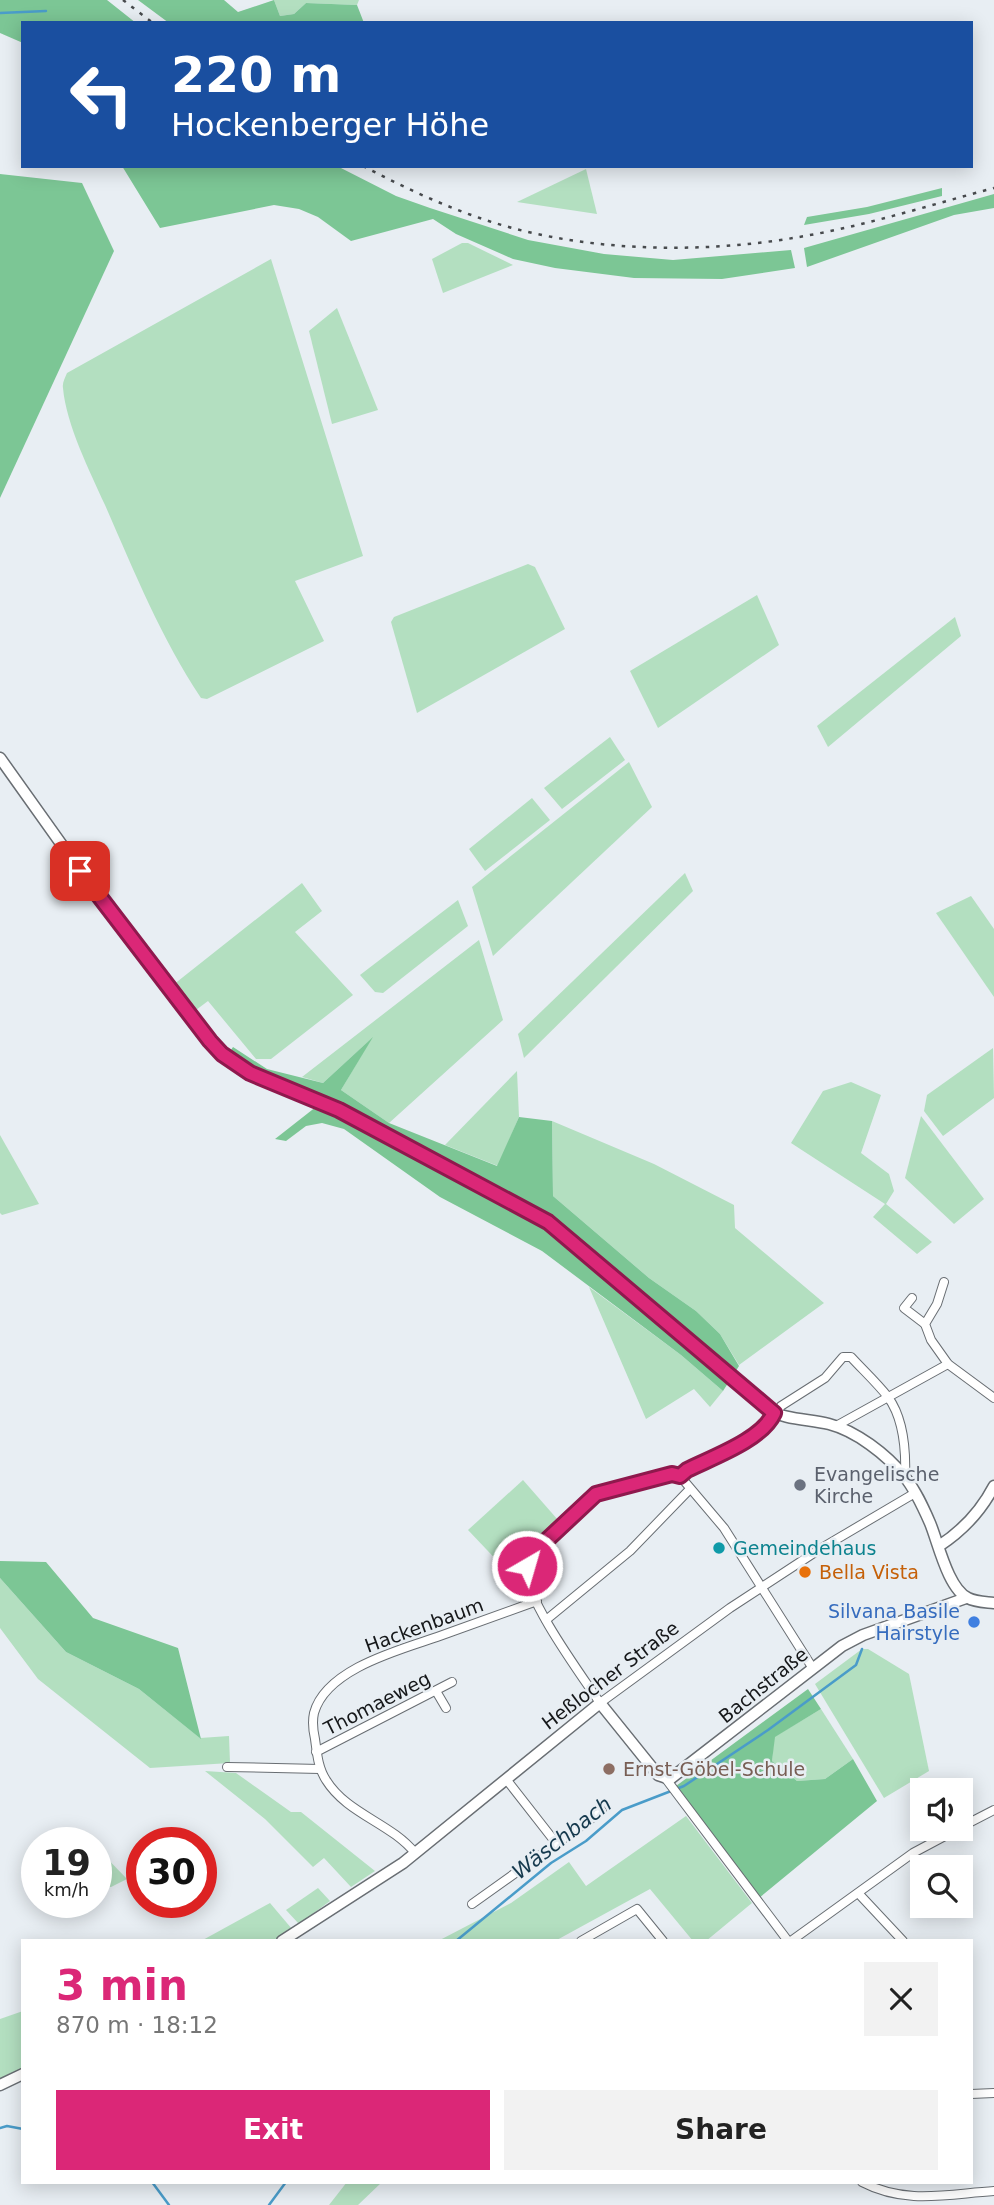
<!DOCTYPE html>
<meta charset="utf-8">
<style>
:root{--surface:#fff;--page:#f2f2f2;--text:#222;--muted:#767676;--accent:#db2777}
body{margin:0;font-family:"DejaVu Sans",sans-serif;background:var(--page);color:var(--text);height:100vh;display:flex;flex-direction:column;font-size:26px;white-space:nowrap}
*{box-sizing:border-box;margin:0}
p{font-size:23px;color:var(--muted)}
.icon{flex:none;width:38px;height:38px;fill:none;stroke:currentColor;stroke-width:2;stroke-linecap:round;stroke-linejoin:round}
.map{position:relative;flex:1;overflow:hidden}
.sheet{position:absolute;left:21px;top:1939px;width:952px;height:245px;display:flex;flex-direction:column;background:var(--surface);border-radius:0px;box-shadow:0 4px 18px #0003}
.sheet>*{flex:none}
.hud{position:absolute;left:21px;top:21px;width:952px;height:147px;border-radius:0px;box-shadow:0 4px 18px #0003;background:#1a4fa0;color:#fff;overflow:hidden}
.fabs{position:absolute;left:910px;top:1778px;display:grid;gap:14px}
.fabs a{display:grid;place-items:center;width:63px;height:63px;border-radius:0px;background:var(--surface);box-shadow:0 4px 18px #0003;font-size:35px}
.speed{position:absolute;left:21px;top:1827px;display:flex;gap:14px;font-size:35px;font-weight:700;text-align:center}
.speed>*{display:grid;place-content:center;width:91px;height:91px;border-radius:50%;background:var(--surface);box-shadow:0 4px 18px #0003;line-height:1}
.speed small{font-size:18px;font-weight:400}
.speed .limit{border:10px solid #d22;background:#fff;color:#111}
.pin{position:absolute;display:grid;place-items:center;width:60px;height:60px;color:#fff;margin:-30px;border-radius:14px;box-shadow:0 4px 10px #0006}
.me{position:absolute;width:77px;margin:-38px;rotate:38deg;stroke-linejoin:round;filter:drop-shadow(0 0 5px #0008)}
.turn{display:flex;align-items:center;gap:24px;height:147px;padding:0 35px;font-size:32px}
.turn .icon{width:91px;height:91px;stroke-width:2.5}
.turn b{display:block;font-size:49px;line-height:60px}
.round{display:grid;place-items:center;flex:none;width:74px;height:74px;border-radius:0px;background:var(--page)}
.summary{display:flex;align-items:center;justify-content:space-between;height:119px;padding:0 35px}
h1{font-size:42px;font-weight:800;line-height:52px;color:var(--accent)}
.cta{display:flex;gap:14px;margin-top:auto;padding:14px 35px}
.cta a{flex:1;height:80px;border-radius:0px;background:var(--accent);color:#fff;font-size:28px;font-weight:800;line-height:80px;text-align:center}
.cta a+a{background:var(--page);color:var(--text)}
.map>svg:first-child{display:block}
.green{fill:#b3dfc0}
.forest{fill:#7cc695}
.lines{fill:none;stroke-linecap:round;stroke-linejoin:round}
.stream{stroke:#4a9cc9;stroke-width:2.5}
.minor-casing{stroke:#696e73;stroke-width:10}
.tertiary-casing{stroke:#696e73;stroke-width:13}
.minor{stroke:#fff;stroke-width:8}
.tertiary{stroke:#fff;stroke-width:10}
.rail{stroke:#474a4d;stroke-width:2.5;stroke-dasharray:3.5 7;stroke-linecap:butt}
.route-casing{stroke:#8e194d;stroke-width:18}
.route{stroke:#db2777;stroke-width:12}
.worship-dot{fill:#6b7280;stroke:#e8eef3;stroke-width:2.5}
.culture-dot{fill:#0f9aa8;stroke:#e8eef3;stroke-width:2.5}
.food-dot{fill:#e8710a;stroke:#e8eef3;stroke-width:2.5}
.shop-dot{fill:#3f7fe0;stroke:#e8eef3;stroke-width:2.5}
.education-dot{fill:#8d6e63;stroke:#e8eef3;stroke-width:2.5}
.labels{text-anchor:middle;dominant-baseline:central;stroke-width:5;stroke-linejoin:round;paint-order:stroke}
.worship-label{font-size:19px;fill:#5b616d;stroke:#e8eef3;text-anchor:start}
.culture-label{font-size:19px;fill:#0d838f;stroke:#e8eef3;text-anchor:start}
.food-label{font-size:19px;fill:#c56008;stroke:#e8eef3;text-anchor:start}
.shop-label{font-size:19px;fill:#366cbe;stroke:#e8eef3;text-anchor:end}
.street-label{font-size:19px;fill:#151719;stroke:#e8eef3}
.education-label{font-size:19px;fill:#785e54;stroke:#e8eef3;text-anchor:start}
.water-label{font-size:21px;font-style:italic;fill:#15394d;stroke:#e8eef3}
</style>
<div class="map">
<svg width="994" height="2205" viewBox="0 0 994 2205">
<rect width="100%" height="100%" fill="#e8eef3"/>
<g class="green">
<path d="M 274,0 L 359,0 L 357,5 L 306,3 L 294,14 L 280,16 Z"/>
<path d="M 586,169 L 597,214 L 517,202 Z"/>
<path d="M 462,243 L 468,243 L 513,265 L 443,293 L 432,259 Z"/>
<path d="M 271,259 L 363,556 L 295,581 L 324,641 L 207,699 L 201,698 C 161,638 134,571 105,505 C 90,472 66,424 63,388 C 62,383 65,378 67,373 Z"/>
<path d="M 337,308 L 378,410 L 332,424 L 309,331 Z"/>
<path d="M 528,564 L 535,567 L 565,629 L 417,713 L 391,622 L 394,617 Z"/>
<path d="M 757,595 L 779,645 L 658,728 L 630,671 Z"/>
<path d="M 955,617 L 961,636 L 828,747 L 817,726 Z"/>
<path d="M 610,737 L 625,760 L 562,809 L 544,788 Z"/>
<path d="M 629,762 L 652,807 L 493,956 L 472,887 Z"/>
<path d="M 532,798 L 550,820 L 485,871 L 469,849 Z"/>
<path d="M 685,873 L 693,891 L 524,1058 L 518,1034 Z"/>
<path d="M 302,883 L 322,911 L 295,932 L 353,995 L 271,1059 L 256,1059 L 208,1001 L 192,1013 L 173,985 Z"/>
<path d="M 971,896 L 994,929 L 994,997 L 936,913 Z"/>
<path d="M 458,900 L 468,926 L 383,993 L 375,992 L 360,975 Z"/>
<path d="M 479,940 L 503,1020 L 389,1123 L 341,1090 L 371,1039 L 323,1083 L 302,1077 Z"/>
<path d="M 993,1048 L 994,1098 L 943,1136 L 924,1111 L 927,1095 Z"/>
<path d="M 517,1071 L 519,1117 L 498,1166 L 445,1145 Z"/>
<path d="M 851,1082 L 881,1095 L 861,1153 L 889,1174 L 894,1191 L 886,1204 L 932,1242 L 917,1254 L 873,1217 L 885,1204 L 791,1143 L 823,1091 Z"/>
<path d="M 921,1116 L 984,1199 L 954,1224 L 905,1178 Z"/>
<path d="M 552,1121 L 654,1164 L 734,1205 L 735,1228 L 824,1303 L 739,1365 L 720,1334 L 696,1311 L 649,1278 L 553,1196 Z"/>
<path d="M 0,1135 L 39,1204 L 2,1215 L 0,1213 Z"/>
<path d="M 589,1287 L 681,1355 L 723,1391 L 710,1407 L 694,1389 L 646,1419 Z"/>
<path d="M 523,1480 L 558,1520 L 505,1569 L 468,1530 Z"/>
<path d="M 0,1578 L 66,1652 L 139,1689 L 200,1738 L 229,1736 L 230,1763 L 150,1768 L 38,1679 L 0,1628 Z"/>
<path d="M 862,1649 L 868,1649 L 909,1674 L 929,1771 L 884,1798 L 815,1684 Z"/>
<path d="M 821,1709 L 853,1759 L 825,1779 L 797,1781 L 772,1761 L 774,1737 Z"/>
<path d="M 205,1771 L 236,1773 L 291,1812 L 301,1812 L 375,1871 L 351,1887 L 324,1858 L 313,1867 L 265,1819 Z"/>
<path d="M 686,1816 L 752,1903 L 706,1941 L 693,1941 L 650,1889 L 555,1941 L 438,1941 L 511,1903 L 569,1862 L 586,1886 Z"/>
<path d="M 96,1847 L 127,1879 L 111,1887 L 96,1887 Z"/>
<path d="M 318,1888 L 330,1901 L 299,1924 L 286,1910 Z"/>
<path d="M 270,1903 L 292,1929 L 272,1941 L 201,1941 Z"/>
<path d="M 23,2011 L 23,2070 L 0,2079 L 0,2019 Z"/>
<path d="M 347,2182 L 382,2182 L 358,2205 L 329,2205 Z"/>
</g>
<g class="forest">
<path d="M 0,0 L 107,0 L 136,23 L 23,23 L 23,43 L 0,33 Z"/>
<path d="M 138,0 L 224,0 L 238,12 L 274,0 L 280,16 L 294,14 L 306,3 L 357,5 L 364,23 L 169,23 Z"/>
<path d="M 122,166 L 337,166 L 396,196 L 430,208 L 528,240 L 604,254 L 673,260 L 791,250 L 795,268 L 722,279 L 634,278 L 555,268 L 513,259 L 456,234 L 433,219 L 351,241 L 318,217 L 299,209 L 274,205 L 160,228 Z"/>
<path d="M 0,174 L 82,183 L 114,251 L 0,498 Z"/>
<path d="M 942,188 L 942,196 L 869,214 L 804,225 L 807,217 L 867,207 Z"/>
<path d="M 994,194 L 994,208 L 954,215 L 807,267 L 804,248 Z"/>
<path d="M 373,1037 L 341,1090 L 389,1123 L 497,1166 L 519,1117 L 552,1121 L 553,1196 L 649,1278 L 696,1311 L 720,1334 L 739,1366 L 723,1391 L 681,1355 L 542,1251 L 440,1197 L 344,1129 L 322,1123 L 306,1126 L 286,1141 L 275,1139 L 326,1099 L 262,1073 L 229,1053 L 233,1047 L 267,1069 L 323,1083 Z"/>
<path d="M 0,1561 L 46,1562 L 93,1618 L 178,1648 L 201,1739 L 139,1689 L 66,1652 L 0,1578 Z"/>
<path d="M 808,1689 L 821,1709 L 775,1737 L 772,1761 L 797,1781 L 825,1779 L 853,1759 L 877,1801 L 759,1898 L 676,1786 Z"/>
</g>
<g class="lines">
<g class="stream">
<path d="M 0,13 L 46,11"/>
<path d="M 456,1941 L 551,1863 L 586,1841 L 622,1810 L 684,1786 L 768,1730 L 856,1665 L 862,1649"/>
<path d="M 0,2128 L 7,2126 L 23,2129"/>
<path d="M 152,2182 L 169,2205"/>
<path d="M 269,2205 L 286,2182"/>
</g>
<g class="minor-casing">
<g id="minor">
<path d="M 944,1282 L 937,1304 L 925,1324 L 931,1340 L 948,1364 L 994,1398"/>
<path d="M 912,1298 L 904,1308 L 925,1324"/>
<path d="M 836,1426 L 948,1364"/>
<path d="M 680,1476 L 724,1528 L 812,1667"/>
<path d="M 905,1477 C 906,1452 904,1419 888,1397 C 877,1383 863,1370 851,1357 L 843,1357 L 825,1378 L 781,1406 L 772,1419 L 757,1433 L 680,1476 L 672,1474 L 596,1494 L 533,1553 C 529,1558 527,1563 526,1569 C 525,1599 582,1676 600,1703 L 730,1608 L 820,1549 L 915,1493"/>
<path d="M 546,1620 L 630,1551 L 690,1489"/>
<path d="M 436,1691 L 446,1708"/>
<path d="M 316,1752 L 452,1682"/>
<path d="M 227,1767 L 320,1769"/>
<path d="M 506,1779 L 556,1843"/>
<path d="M 666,1779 L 788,1941"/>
<path d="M 961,1827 L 994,1810"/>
<path d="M 415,1853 C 391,1823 347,1814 326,1780 C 318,1768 317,1753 315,1739 C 313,1730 312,1722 314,1713 C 326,1669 399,1650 437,1637 C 470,1625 503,1613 537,1601"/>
<path d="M 859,1894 L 903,1941"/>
<path d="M 472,1904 L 602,1811"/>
<path d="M 581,1941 L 637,1909 L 663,1941"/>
<path d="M 791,1941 L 913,1853 L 958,1829"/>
<path d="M 971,2094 L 994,2093"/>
<path d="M 862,2182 C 906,2205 947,2194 994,2191"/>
</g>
</g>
<g class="tertiary-casing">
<g id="tertiary">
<path d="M 0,758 L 94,890 L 222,1054 L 250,1073 L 339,1110 L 530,1211 L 547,1222 L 588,1256 L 767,1409 C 785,1420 809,1419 829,1424 C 856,1431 886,1454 904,1476 C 915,1489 923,1507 930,1523 C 938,1542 948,1589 968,1598 C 975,1602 986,1602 994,1603"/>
<path d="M 939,1546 C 962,1531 981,1511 994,1486"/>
<path d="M 282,1941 L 403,1863 L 600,1703 L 658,1775 L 670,1779 L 842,1646 L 863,1635 L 966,1598"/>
<path d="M 0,2085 L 23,2074"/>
</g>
</g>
<use href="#minor" class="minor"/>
<use href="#tertiary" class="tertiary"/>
<g class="rail">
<path d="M 123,0 L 153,23"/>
<path d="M 363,166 C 399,185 435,202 474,216 C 573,252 696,255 799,237 C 865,226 930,205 994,188"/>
</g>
</g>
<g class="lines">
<g class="route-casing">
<path id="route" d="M 80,871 L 210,1041 L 222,1054 L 250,1073 L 339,1110 L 548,1222 L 774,1413 C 762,1440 713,1457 687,1470 L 680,1476 L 672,1474 L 596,1494 L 533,1553 L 527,1566"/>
</g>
<use href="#route" class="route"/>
</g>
<circle class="worship-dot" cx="800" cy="1485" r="7"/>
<circle class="culture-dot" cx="719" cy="1548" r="7"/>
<circle class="food-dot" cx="805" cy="1572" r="7"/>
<circle class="shop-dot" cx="974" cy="1622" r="7"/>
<circle class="education-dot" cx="609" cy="1769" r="7"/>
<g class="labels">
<g class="worship-label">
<text x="814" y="1474">Evangelische<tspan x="814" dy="22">Kirche</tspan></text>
</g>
<g class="culture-label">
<text x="733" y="1548">Gemeindehaus</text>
</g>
<g class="food-label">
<text x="819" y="1572">Bella Vista</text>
</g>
<g class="shop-label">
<text x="960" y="1611">Silvana Basile<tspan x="960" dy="22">Hairstyle</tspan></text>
</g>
<g class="street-label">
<text transform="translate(424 1625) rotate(-20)">Hackenbaum</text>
<text transform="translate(610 1675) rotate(-37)">Heßlocher Straße</text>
<text transform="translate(763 1685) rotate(-39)">Bachstraße</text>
<text transform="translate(377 1703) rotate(-27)">Thomaeweg</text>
</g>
<g class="education-label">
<text x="623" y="1769">Ernst-Göbel-Schule</text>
</g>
<g class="water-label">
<text transform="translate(562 1838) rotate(-38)">Wäschbach</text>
</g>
</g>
</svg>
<div class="fabs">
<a><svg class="icon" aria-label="sound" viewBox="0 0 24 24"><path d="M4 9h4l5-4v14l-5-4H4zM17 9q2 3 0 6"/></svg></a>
<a><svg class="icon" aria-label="search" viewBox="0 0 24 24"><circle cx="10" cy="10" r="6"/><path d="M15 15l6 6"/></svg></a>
</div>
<div class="speed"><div>19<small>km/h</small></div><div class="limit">30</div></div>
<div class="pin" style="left:80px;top:871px;background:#d93025"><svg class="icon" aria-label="arrive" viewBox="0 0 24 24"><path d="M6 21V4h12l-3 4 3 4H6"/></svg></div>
<svg class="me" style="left:527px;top:1566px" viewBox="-20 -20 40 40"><circle r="17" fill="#db2777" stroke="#fff" stroke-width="3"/><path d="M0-11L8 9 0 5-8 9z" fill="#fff"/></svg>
<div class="hud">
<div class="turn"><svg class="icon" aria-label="left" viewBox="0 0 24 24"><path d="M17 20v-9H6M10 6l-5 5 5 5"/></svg><div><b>220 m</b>Hockenberger Höhe</div></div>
</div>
<section class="sheet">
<div class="summary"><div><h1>3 min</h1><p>870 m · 18:12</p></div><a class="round"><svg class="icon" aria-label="close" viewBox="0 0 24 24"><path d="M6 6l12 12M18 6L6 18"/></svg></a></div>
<div class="cta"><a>Exit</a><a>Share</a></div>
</section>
</div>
